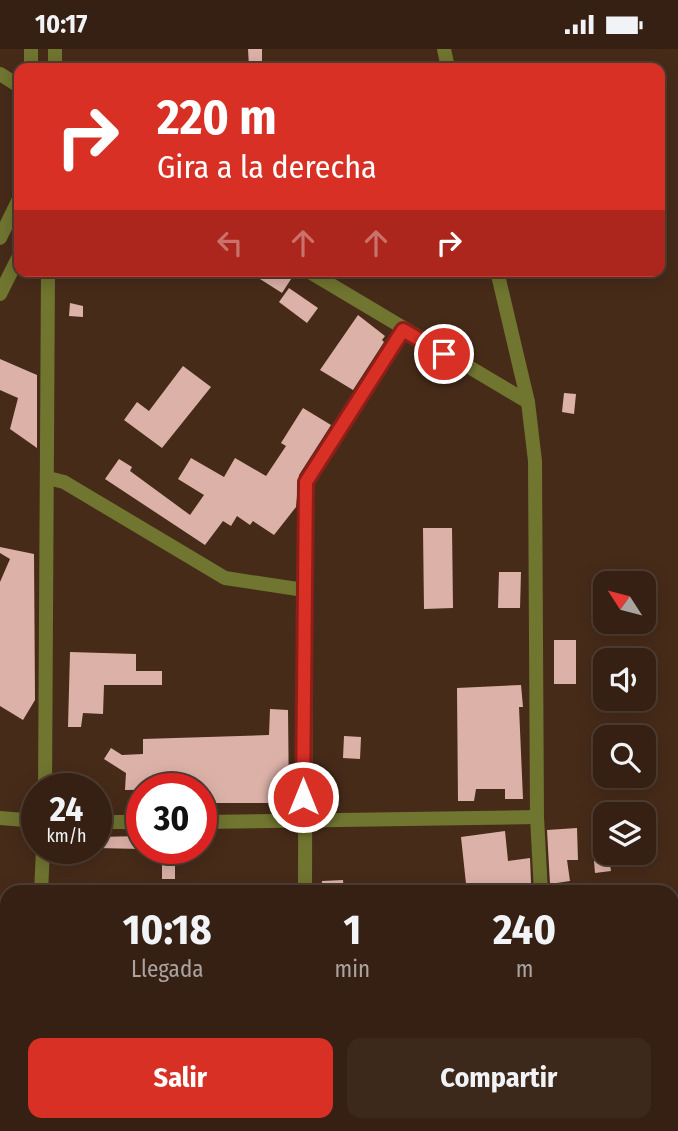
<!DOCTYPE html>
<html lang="es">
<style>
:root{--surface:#352013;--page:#3d281c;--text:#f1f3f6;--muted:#aaa3a0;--line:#4f3e33;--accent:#d93025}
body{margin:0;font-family:"Fira Sans Condensed",sans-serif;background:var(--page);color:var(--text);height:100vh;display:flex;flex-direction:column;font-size:26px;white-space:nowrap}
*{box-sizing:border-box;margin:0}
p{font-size:23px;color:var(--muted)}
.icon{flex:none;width:38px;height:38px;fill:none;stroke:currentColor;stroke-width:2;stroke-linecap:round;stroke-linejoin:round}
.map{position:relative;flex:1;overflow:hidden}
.drawer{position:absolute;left:0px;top:836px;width:679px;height:247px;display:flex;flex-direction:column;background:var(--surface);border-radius:21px 21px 0 0;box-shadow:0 4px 18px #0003,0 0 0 2px var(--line)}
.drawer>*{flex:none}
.guide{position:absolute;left:14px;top:14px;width:651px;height:214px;border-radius:14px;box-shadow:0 4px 18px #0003,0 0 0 2px var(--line);background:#d93025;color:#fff;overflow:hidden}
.needle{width:46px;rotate:306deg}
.tools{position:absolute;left:593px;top:522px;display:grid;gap:14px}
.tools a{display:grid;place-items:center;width:63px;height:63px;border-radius:14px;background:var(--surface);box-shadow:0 4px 18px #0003,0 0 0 2px var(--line);font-size:35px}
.speed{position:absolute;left:21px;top:724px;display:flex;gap:14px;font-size:35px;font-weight:700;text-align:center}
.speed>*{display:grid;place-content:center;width:91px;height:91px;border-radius:50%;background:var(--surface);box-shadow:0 4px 18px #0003,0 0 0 2px var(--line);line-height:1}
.speed small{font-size:18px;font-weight:400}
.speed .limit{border:10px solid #d22;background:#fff;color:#111}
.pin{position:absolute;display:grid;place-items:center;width:60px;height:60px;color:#fff;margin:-30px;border:4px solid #fff;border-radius:50%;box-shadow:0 2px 7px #0007}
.me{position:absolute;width:77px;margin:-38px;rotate:0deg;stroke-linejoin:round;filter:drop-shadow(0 0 5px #0008)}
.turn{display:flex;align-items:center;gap:24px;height:147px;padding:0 28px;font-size:32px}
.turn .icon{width:91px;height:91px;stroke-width:2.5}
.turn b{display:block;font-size:49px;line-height:60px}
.lanes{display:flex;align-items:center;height:66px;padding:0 28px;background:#0003;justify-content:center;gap:35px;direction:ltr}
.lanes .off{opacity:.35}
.eta{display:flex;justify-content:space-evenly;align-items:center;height:119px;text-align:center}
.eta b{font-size:42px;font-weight:700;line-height:49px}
.action{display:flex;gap:14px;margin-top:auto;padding:14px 28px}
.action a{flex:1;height:80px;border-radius:14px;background:var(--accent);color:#fff;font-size:28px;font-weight:700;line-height:80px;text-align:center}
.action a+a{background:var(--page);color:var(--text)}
.status{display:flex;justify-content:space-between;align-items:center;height:49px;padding:0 35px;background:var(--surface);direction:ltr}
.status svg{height:19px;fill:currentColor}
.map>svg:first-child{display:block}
.green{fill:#5b3215}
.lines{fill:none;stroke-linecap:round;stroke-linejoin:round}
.stream{stroke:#2b0061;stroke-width:4.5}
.building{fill:#dcb2a8}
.minor{stroke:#707530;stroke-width:14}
.tertiary{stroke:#707530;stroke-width:14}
.route-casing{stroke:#8d1f18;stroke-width:18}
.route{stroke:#d93025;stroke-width:12}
</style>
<div class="status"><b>10:17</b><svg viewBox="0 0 49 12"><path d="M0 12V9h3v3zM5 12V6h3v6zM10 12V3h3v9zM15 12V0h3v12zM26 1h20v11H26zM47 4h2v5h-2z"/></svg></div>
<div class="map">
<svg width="678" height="1082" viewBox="0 0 678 1082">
<rect width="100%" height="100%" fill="#472b19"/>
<path class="green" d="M 0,972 L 7,976 L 7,1013 L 0,1024 Z"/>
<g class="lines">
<g class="stream">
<path d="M 672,873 L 678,870"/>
<path d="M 670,1076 L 678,1082"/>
</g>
</g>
<g class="building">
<path d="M 248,0 L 262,0 L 262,17 L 249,18 Z"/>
<path d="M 265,222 L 285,222 L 293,227 L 282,244 L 260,230 Z"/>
<path d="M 289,239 L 318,259 L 307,274 L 279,253 Z"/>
<path d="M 70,254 L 83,257 L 83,268 L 69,267 Z"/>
<path d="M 358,266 L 385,287 L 382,291 L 384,293 L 353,341 L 320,321 Z"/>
<path d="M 0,310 L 37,326 L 37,399 L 10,380 L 18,349 L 0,341 Z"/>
<path d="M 183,317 L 211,338 L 162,399 L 124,371 L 137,353 L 149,362 Z"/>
<path d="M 564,344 L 576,345 L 574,365 L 562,363 Z"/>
<path d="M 303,359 L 331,376 L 299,426 L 296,458 L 274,486 L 253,472 L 250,476 L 237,467 L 231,477 L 223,472 L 205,496 L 105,430 L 119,410 L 132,418 L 130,422 L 190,466 L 204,446 L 178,430 L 191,409 L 224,428 L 235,409 L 266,427 L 286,397 L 281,394 Z"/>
<path d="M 423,479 L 452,479 L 453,559 L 424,560 Z"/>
<path d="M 0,498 L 34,505 L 35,651 L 23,671 L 0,657 L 0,533 L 10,510 L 0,504 Z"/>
<path d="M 499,523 L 521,523 L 520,559 L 498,559 Z"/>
<rect x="554" y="591" width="22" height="44"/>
<path d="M 70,603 L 136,605 L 136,622 L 162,622 L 162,636 L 104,636 L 103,665 L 83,664 L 81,678 L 68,678 Z"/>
<path d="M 521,636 L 523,658 L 519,658 L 523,750 L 505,750 L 505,740 L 476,740 L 474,752 L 458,752 L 457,639 Z"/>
<path d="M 270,660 L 288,661 L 289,754 L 201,754 L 201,740 L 125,741 L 126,724 L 104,710 L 111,699 L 122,706 L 143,705 L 143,690 L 269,686 Z"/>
<path d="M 344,687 L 361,688 L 360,710 L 343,709 Z"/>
<path d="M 577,779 L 578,811 L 567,811 L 570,832 L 550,835 L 547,781 Z"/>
<path d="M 505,782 L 508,812 L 530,809 L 531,834 L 522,835 L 523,844 L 467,844 L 461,788 Z"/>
<path d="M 142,787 L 142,800 L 96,799 L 96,788 Z"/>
<rect x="67" y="800" width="15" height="12"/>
<rect x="162" y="800" width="13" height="30"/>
<path d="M 609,809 L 611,822 L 595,824 L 594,812 Z"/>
<path d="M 343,831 L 344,844 L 321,844 L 322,832 Z"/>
</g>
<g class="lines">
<g class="minor">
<path d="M 444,0 L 448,19"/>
<path d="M 0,25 L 19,37"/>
<path d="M 308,222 L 528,353"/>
<path d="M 497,222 L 528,353 L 535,412 L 537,768 L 541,844"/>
<path d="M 48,429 L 64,433 L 225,529 L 304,541"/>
<path d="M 45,740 L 48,222"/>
<path d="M 0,769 L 37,772"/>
<path d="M 96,773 L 142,773"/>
<path d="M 201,773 L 537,768"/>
<path d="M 41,844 L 43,800"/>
<path d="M 305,844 L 306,434 L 403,281"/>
<path d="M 0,897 L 7,886"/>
<path d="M 42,1076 L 42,1082"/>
<path d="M 310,1076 L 311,1082"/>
</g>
<g class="tertiary">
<path d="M 31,19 L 31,0"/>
<path d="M 55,19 L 55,0"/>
<path d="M 0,189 L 19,150"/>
<path d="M 0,245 L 19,207"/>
</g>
</g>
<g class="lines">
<g class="route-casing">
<path id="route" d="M 303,748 L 306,433 L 403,281 L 444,305"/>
</g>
<use href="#route" class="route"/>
</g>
</svg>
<div class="tools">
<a><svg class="needle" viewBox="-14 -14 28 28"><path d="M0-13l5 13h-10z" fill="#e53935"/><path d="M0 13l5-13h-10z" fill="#aaa3a0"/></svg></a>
<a><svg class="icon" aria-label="sound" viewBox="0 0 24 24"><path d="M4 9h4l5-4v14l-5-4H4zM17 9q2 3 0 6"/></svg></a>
<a><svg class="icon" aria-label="search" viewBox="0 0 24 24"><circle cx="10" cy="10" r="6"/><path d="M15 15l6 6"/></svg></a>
<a><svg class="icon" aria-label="layers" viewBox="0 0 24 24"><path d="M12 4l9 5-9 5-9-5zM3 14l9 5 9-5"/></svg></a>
</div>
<div class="speed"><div>24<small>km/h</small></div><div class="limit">30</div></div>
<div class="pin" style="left:444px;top:305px;background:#d93025"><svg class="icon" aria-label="arrive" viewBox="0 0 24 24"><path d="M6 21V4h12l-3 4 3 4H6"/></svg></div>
<svg class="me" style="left:303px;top:748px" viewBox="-20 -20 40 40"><circle r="17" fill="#d93025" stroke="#fff" stroke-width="3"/><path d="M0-11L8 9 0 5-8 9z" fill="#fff"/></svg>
<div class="guide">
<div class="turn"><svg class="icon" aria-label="right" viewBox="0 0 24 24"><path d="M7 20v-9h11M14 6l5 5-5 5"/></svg><div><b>220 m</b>Gira a la derecha</div></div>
<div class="lanes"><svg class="icon off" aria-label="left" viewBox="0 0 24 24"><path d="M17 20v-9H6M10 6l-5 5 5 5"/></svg><svg class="icon off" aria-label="ahead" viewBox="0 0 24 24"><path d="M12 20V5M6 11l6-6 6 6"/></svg><svg class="icon off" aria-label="ahead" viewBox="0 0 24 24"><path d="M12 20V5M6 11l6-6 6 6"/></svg><svg class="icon" aria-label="right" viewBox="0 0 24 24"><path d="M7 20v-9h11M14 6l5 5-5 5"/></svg></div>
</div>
<section class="drawer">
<div class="eta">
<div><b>10:18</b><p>Llegada</p></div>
<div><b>1</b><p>min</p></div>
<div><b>240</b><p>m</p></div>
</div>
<div class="action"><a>Salir</a><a>Compartir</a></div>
</section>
</div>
